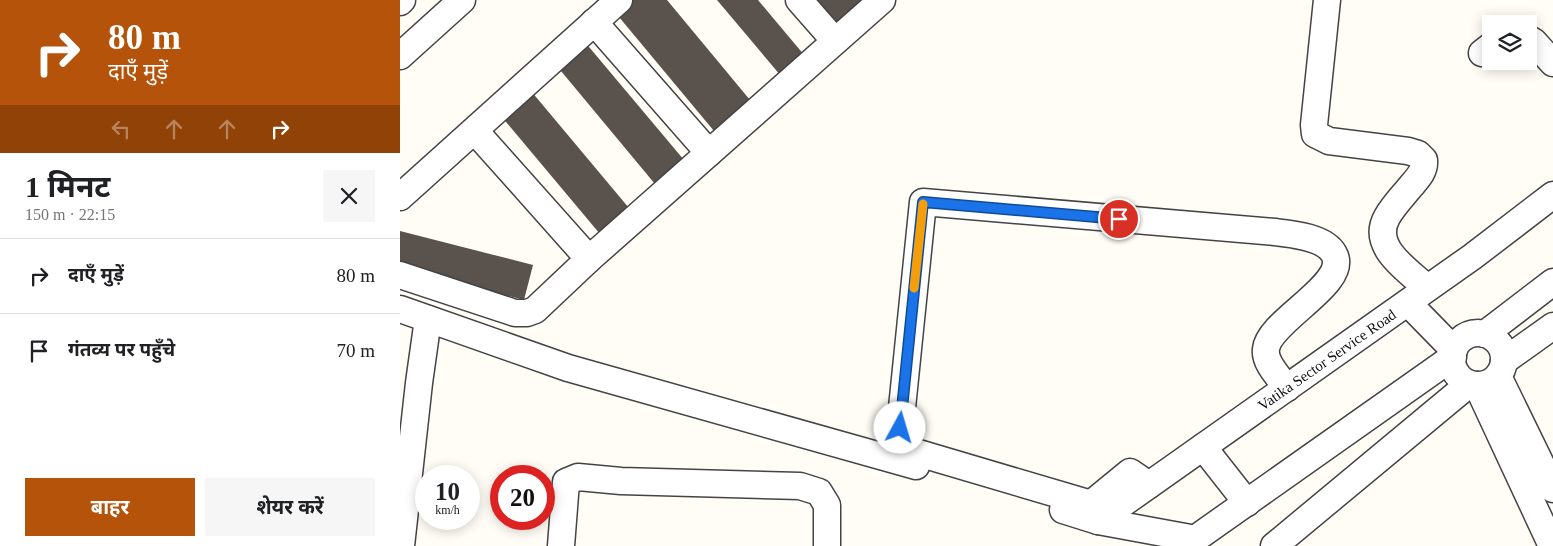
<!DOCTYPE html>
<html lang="hi">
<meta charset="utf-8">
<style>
:root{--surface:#fff;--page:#f6f6f6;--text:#202124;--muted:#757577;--line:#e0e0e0;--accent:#b45309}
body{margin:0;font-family:"Times New Roman","Noto Sans Devanagari",serif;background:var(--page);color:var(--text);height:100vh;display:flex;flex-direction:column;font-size:19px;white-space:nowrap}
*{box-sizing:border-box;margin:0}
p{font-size:16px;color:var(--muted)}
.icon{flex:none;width:28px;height:28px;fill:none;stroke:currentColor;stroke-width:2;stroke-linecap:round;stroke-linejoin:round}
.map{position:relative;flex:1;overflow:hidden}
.sheet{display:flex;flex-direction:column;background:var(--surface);width:400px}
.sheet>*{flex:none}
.hud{background:#b45309;color:#fff;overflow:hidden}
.fabs{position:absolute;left:1082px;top:15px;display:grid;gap:10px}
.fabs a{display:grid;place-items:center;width:55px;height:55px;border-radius:0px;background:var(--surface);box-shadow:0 2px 12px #0003;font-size:25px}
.speed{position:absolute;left:15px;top:465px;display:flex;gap:10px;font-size:25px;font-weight:700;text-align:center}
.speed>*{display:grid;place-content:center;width:65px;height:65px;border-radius:50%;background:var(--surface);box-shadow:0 2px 12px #0003;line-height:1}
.speed small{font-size:12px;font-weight:400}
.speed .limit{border:8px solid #d22;background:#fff;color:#111}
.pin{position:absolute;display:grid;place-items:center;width:42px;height:42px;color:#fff;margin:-21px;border:2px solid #fff;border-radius:50%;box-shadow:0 1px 5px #0007}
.me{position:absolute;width:55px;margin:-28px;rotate:6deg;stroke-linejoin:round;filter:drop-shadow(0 0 4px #0008)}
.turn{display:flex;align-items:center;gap:18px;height:105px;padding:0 25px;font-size:22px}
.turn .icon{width:65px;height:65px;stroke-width:2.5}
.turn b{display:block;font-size:35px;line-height:42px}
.lanes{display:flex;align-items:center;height:48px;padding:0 25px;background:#0003;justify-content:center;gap:25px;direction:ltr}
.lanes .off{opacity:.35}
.round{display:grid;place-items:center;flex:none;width:52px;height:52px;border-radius:0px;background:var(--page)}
.overview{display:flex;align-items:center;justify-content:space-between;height:85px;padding:0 25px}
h1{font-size:30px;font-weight:700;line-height:38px}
.action{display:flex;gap:10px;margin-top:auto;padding:10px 25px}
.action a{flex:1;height:58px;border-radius:0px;background:var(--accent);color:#fff;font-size:20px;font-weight:700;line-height:58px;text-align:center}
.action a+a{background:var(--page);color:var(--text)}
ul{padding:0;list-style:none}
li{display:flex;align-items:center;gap:15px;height:75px;padding:0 25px;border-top:1px solid var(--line)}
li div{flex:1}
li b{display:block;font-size:19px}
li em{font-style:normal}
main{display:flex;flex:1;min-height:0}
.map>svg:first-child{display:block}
.building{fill:#5a524d}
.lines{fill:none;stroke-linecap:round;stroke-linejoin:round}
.minor-casing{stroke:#444;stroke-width:29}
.minor{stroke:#fff;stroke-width:26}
.route-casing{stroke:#114b97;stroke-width:12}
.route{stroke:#1a73e8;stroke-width:9}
.slow{stroke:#f59e0b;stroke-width:9}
.labels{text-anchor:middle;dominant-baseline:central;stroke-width:5;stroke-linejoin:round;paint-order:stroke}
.street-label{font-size:15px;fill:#111;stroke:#fff}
</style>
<main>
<section class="sheet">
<div class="hud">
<div class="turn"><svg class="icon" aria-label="right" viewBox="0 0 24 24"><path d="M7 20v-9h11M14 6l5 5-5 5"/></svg><div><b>80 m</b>दाएँ मुड़ें</div></div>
<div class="lanes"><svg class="icon off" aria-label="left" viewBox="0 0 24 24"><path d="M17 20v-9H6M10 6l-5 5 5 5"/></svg><svg class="icon off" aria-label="ahead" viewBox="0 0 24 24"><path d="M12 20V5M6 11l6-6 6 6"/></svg><svg class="icon off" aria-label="ahead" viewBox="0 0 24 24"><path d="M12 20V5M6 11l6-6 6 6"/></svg><svg class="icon" aria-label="right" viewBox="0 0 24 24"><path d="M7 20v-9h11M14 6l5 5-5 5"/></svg></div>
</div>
<div class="overview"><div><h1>1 मिनट</h1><p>150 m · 22:15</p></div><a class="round"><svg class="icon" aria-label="close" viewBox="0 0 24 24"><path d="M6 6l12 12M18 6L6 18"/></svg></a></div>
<ul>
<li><svg class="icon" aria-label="right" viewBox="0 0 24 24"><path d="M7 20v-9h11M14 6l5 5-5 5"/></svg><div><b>दाएँ मुड़ें</b></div><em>80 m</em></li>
<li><svg class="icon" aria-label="arrive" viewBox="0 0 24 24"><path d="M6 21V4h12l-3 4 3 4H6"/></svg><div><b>गंतव्य पर पहुँचे</b></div><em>70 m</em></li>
</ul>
<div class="action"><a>बाहर</a><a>शेयर करें</a></div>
</section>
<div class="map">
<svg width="1153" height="546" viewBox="0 0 1153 546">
<rect width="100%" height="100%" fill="#fffdf5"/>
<g class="building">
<path d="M 227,0 L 267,0 L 355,106 L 319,137 L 214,11 Z"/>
<path d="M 317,0 L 358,0 L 405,56 L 381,76 Z"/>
<path d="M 414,0 L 468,0 L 436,27 Z"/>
<path d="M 184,41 L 284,160 L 255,184 L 156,65 Z"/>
<path d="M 131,91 L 234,214 L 205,240 L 101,116 Z"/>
<path d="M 0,231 L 133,265 L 124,300 L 0,268 Z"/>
</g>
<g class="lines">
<g class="minor-casing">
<g id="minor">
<path d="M 399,0 L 435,41"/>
<path d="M 927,0 L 914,125 L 915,134 L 929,141 L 1008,151 L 1018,154 L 1024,160 C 1025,171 1018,178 1011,186 C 1003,196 993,206 987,217 C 970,247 1008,270 1027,288"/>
<path d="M 0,2 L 2,0"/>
<path d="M 194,22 L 309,153"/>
<path d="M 1129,39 L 1134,42 L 1153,63"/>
<path d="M 1082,53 L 1091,46"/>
<path d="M 0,56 L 62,0"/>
<path d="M 75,131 L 189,259"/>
<path d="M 0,197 L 219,0"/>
<path d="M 0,275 L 115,313 L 127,313 L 135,310 L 189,259 L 482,0"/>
<path d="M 1008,303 L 1054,350"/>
<path d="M 0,309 L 168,368 L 516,466"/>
<circle cx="1078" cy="359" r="26"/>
<path d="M 1085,334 L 1153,282"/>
<path d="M 1104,361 L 1153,326"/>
<path d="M 1098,376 L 1153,489"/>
<path d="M 1077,385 L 1152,546"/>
<path d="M 803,447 L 847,503"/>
<path d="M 749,485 L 730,472 L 691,504 L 498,447 L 523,202 L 875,232 C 892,234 925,237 934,254 C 950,284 869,320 866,349 C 864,363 880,378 887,388"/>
<path d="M 663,510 L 698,521 L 796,539"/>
<path d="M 698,521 L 1072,257 L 1153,195"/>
<path d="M 1,546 L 19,383 L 28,319"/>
<path d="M 161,546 L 166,482 L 178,477 L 221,481 L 400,486 L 419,492 L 427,505 L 427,546"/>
<path d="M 785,546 L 1053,357"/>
<path d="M 874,546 L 1069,384"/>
</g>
</g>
<use href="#minor" class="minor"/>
</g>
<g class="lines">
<g class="route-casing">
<path id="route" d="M 500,428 L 523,202 L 719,219"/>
</g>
<use href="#route" class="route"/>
<path class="slow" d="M 514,288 L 523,204"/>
</g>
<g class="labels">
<g class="street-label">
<text transform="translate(927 360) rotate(-35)">Vatika Sector Service Road</text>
</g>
</g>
</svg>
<div class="fabs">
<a><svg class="icon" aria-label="layers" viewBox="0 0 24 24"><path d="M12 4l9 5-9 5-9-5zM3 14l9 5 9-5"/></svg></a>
</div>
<div class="speed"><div>10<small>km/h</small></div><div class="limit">20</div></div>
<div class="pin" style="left:719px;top:219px;background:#d93025"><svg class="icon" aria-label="arrive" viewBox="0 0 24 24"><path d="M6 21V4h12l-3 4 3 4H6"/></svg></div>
<svg class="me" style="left:500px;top:428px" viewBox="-20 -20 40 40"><circle r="19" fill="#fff"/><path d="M0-13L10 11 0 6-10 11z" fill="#1a73e8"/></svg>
</div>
</main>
